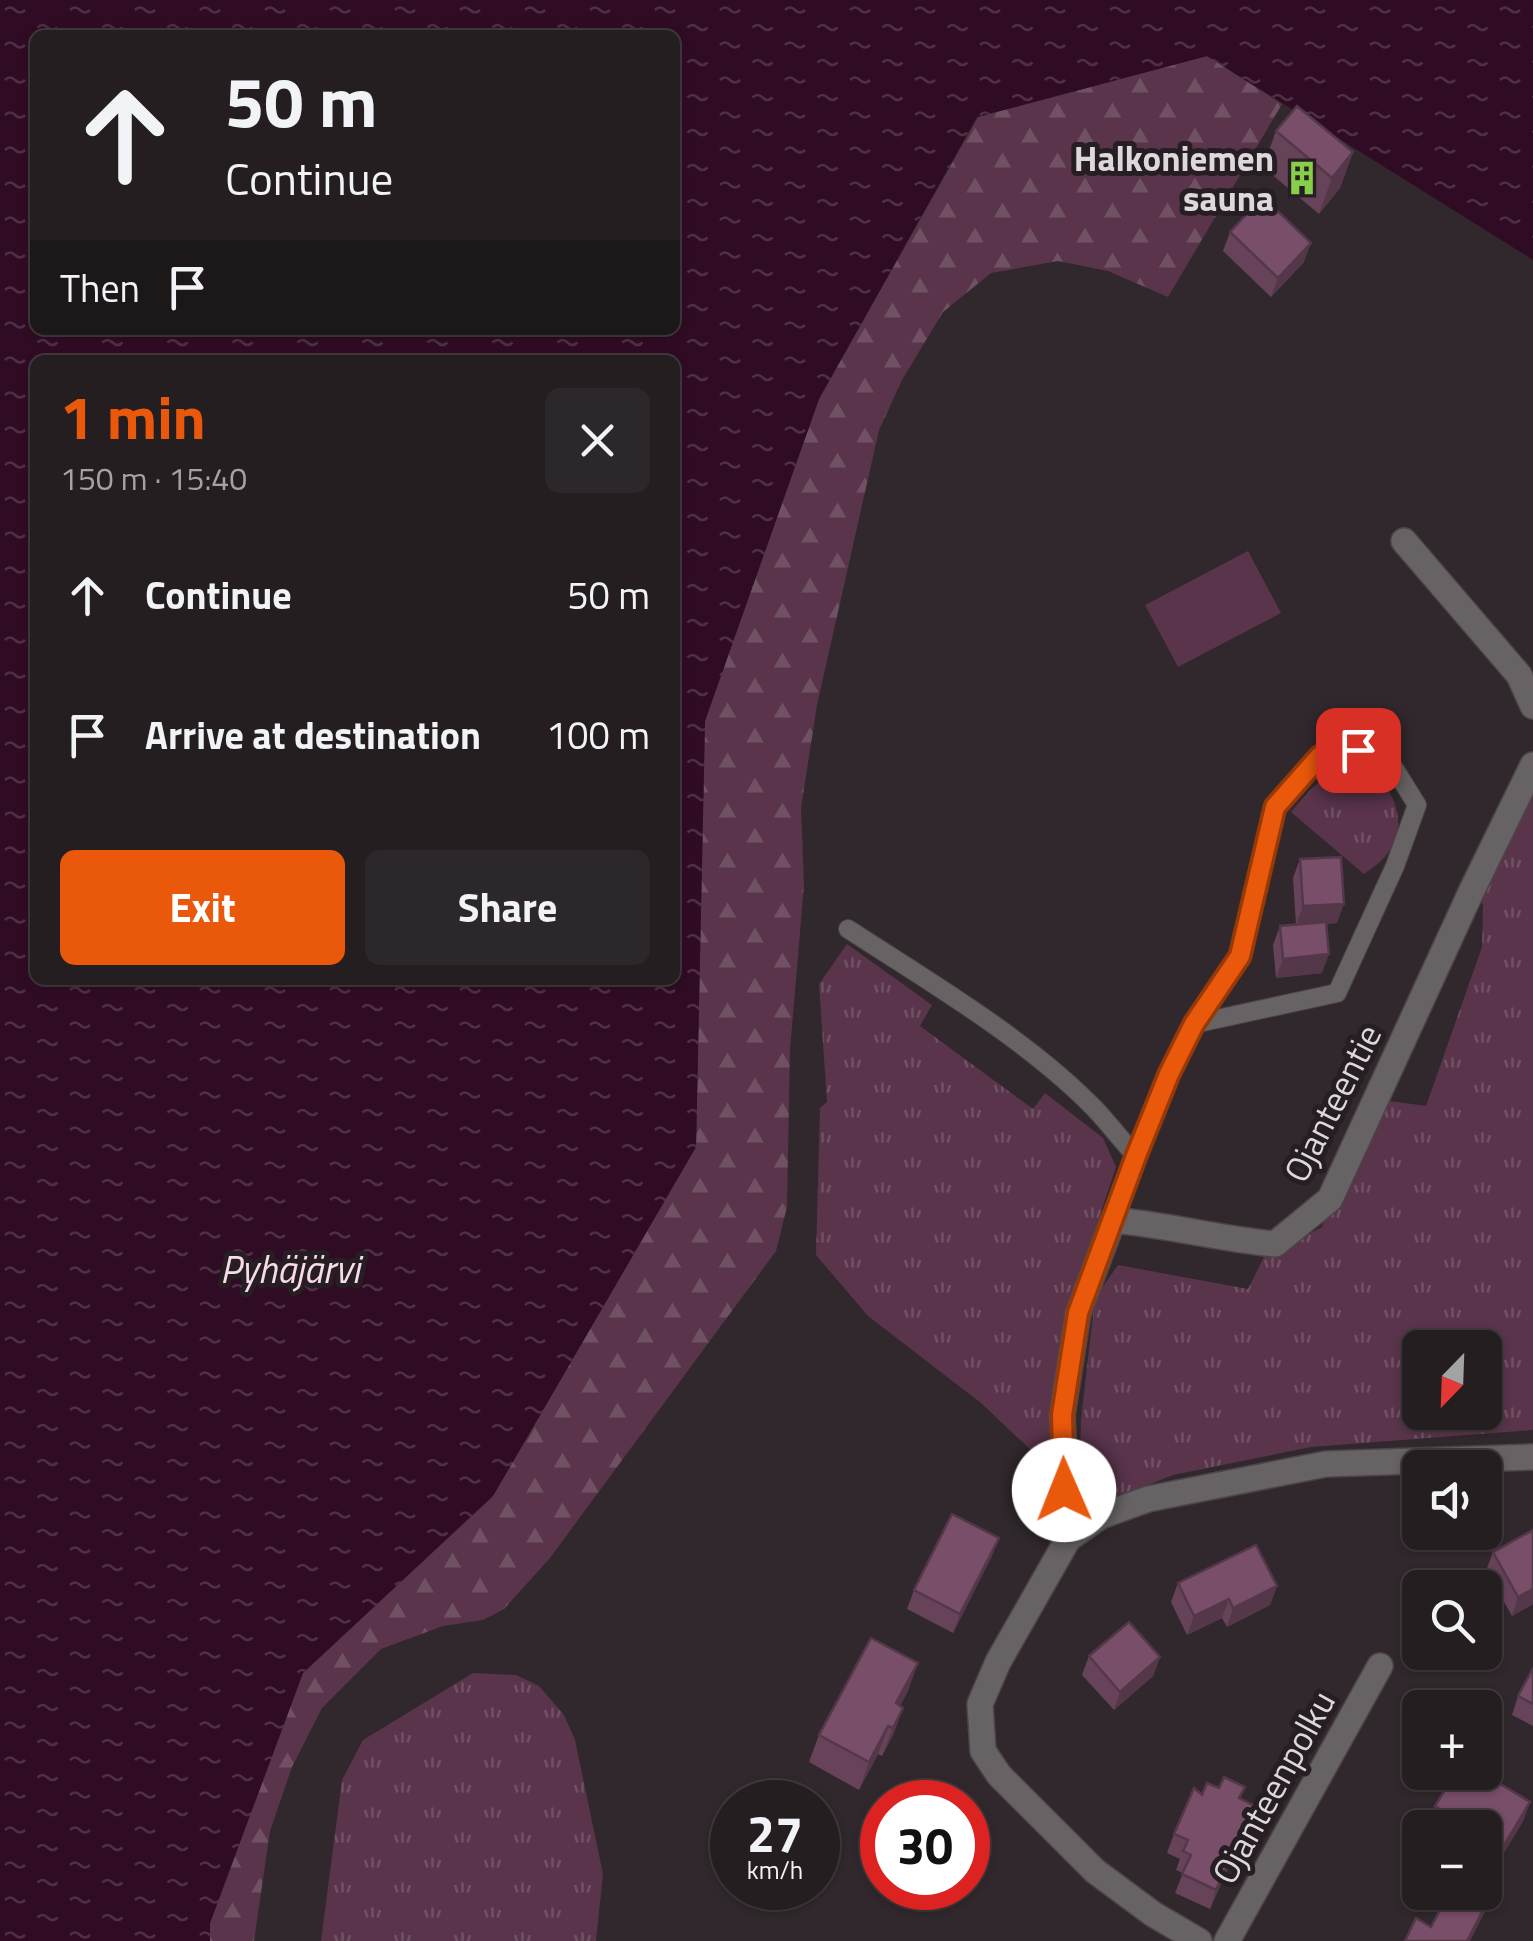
<!DOCTYPE html>
<meta charset="utf-8">
<style>
:root{--surface:#241e21;--page:#2c272a;--text:#f1f3f6;--muted:#a3a2a5;--line:#413c3f;--accent:#ea580c}
body{margin:0;font-family:"Titillium Web",sans-serif;background:var(--page);color:var(--text);height:100vh;display:flex;flex-direction:column;font-size:38px;white-space:nowrap}
*{box-sizing:border-box;margin:0}
p{font-size:32px;color:var(--muted)}
.icon{flex:none;width:55px;height:55px;fill:none;stroke:currentColor;stroke-width:2;stroke-linecap:round;stroke-linejoin:round}
.map{position:relative;flex:1;overflow:hidden}
.sheet{position:absolute;left:30px;top:355px;width:650px;height:630px;display:flex;flex-direction:column;background:var(--surface);border-radius:15px;box-shadow:0 2px 8px #0004,0 0 0 2px var(--line)}
.sheet>*{flex:none}
.banner{position:absolute;left:30px;top:30px;width:650px;height:305px;border-radius:15px;box-shadow:0 2px 8px #0004,0 0 0 2px var(--line);background:#241e21;color:var(--text);overflow:hidden}
.needle{width:65px;rotate:203deg}
.tools{position:absolute;left:1402px;top:1330px;display:grid;gap:20px}
.tools a{display:grid;place-items:center;width:100px;height:100px;border-radius:15px;background:var(--surface);box-shadow:0 2px 8px #0004,0 0 0 2px var(--line);font-size:50px}
.speed{position:absolute;left:710px;top:1780px;display:flex;gap:20px;font-size:50px;font-weight:700;text-align:center}
.speed>*{display:grid;place-content:center;width:130px;height:130px;border-radius:50%;background:var(--surface);box-shadow:0 2px 8px #0004,0 0 0 2px var(--line);line-height:1}
.speed small{font-size:25px;font-weight:400}
.speed .limit{border:15px solid #d22;background:#fff;color:#111}
.pin{position:absolute;display:grid;place-items:center;width:85px;height:85px;color:#fff;margin:-42px;border-radius:20px;box-shadow:0 5px 15px #0006}
.me{position:absolute;width:110px;margin:-55px;rotate:359deg;stroke-linejoin:round;filter:drop-shadow(0 0 8px #0008)}
.turn{display:flex;align-items:center;gap:35px;height:210px;padding:0 30px;font-size:45px}
.turn .icon{width:130px;height:130px;stroke-width:2.5}
.turn b{display:block;font-size:70px;line-height:85px}
.then{display:flex;align-items:center;height:95px;padding:0 30px;background:#0003;gap:20px;font-size:38px}
.round{display:grid;place-items:center;flex:none;width:105px;height:105px;border-radius:15px;background:var(--page)}
.summary{display:flex;align-items:center;justify-content:space-between;height:170px;padding:0 30px}
h1{font-size:60px;font-weight:700;line-height:75px;color:var(--accent)}
.button{display:flex;gap:20px;margin-top:auto;padding:20px 30px}
.button a{flex:1;height:115px;border-radius:15px;background:var(--accent);color:#fff;font-size:40px;font-weight:700;line-height:115px;text-align:center}
.button a+a{background:var(--page);color:var(--text)}
ul{padding:0;list-style:none}
li{display:flex;align-items:center;gap:30px;height:140px;padding:0 30px}
li div{flex:1}
li b{display:block;font-size:38px}
li em{font-style:normal}
.map>svg:first-child{display:block}
.grass{fill:url(#grass-tufts);fill-rule:evenodd}
.forest{fill:url(#forest-firs)}
.park{fill:#59344b}
.water{fill:url(#water-ripples);fill-rule:evenodd}
.lines{fill:none;stroke-linecap:round;stroke-linejoin:round}
.service-casing{stroke:#4c4448;stroke-width:20}
.minor-casing{stroke:#4c4448;stroke-width:28}
.service{stroke:#676365;stroke-width:18}
.minor{stroke:#676365;stroke-width:25}
.wall{fill:#674359}
.shaded-wall{fill:#543749}
.building{fill:#784e68;stroke:#543749;stroke-width:2.5}
.route-casing{stroke:#983908;stroke-width:25}
.route{stroke:#ea580c;stroke-width:18}
.labels{text-anchor:middle;dominant-baseline:central;stroke-width:10;stroke-linejoin:round;paint-order:stroke}
.poi-label{font-size:35px;font-weight:bold;fill:#ddd8db;stroke:#261e23;text-anchor:end}
.street-label{font-size:35px;fill:#ddd8db;stroke:#261e23}
.water-label{font-size:38px;font-style:italic;fill:#f8dbeb;stroke:#261e23}
</style>
<div class="map">
<svg width="1533" height="1941" viewBox="0 0 1533 1941">
<defs>
<pattern id="grass-tufts" width="24" height="20" patternUnits="userSpaceOnUse" patternTransform="scale(2.5)"><rect width="24" height="20" fill="#59344b"/><path d="M3 7l-1-3M5 7V3M7 7l1-3M15 17l-1-3M17 17v-4M19 17l1-3" fill="none" stroke="#705164"/></pattern>
<pattern id="forest-firs" width="22" height="20" patternUnits="userSpaceOnUse" patternTransform="scale(2.5)"><rect width="22" height="20" fill="#59344b"/><path d="M5 1l3.5 6h-7zM16 11l3.5 6h-7z" fill="#705164"/></pattern>
<pattern id="water-ripples" width="26" height="14" patternUnits="userSpaceOnUse" patternTransform="scale(2.5)"><rect width="26" height="14" fill="#300c24"/><path d="M2 4q2-2 4 0t4 0M15 11q2-2 4 0t4 0" fill="none" stroke="#4e2f43"/></pattern>
</defs>
<rect width="100%" height="100%" fill="#30282c"/>
<g class="grass">
<path d="M 1353,770 C 1360,772 1369,774 1376,777 C 1384,782 1391,793 1394,802 C 1406,834 1392,856 1364,874 L 1291,812 C 1310,790 1322,772 1353,770 Z"/>
<path d="M 1533,776 L 1533,1430 L 1311,1447 L 1173,1475 L 1093,1507 L 1079,1493 L 1081,1419 L 1095,1298 L 1118,1265 L 1248,1289 L 1264,1257 L 1322,1227 L 1330,1199 L 1376,1099 L 1426,1106 L 1482,947 L 1483,904 L 1470,894 ZM 1420,1348 L 1485,1348 L 1485,1412 L 1420,1412 Z"/>
<path d="M 847,944 L 932,1005 L 920,1026 L 1033,1109 L 1045,1093 L 1103,1138 L 1116,1167 L 1070,1305 L 1051,1409 L 1052,1470 L 981,1403 L 868,1316 L 816,1255 L 820,1108 L 827,1102 L 819,984 Z"/>
<path d="M 473,1673 L 516,1675 L 539,1686 L 564,1715 L 575,1740 L 603,1874 L 596,1941 L 321,1941 L 342,1780 L 363,1740 Z"/>
</g>
<path class="forest" d="M 1207,56 L 1282,104 L 1168,297 L 1108,271 L 1058,261 L 991,273 L 943,312 L 902,380 L 879,430 L 817,705 L 801,808 L 804,885 L 790,1050 L 787,1207 L 776,1251 L 550,1558 L 504,1609 L 483,1620 L 443,1626 L 381,1649 L 322,1708 L 292,1767 L 270,1831 L 254,1941 L 210,1941 L 210,1923 L 303,1673 L 493,1496 L 696,1147 L 705,721 L 819,399 L 978,117 Z"/>
<path class="park" d="M 1248,551 L 1281,613 L 1178,667 L 1145,605 Z"/>
<path class="water" d="M 0,0 L 1533,0 L 1533,260 L 1207,56 L 977,117 L 819,399 L 705,721 L 696,1147 L 493,1496 L 303,1673 L 210,1923 L 210,1941 L 0,1941 ZM 35,35 L 675,35 L 675,330 L 35,330 ZM 35,360 L 675,360 L 675,980 L 35,980 Z"/>
<g class="lines">
<g class="service-casing">
<g id="service">
<path d="M 848,929 C 928,981 1030,1041 1096,1110 C 1110,1125 1122,1141 1136,1156"/>
<path d="M 1113,1220 L 1169,1074 L 1194,1024 L 1240,956 L 1275,807 L 1320,756 L 1358,749 L 1394,768 L 1417,805 L 1395,866 L 1337,993 L 1194,1024"/>
</g>
</g>
<g class="minor-casing">
<g id="minor">
<path d="M 1404,541 L 1519,675 L 1533,706"/>
<path d="M 1068,1539 L 1101,1516 L 1148,1499 L 1326,1464 L 1533,1457"/>
<path d="M 1199,1941 L 1153,1914 L 1095,1871 L 999,1775 L 983,1751 L 980,1704 L 998,1662 L 1068,1539 L 1062,1415 L 1078,1313 L 1113,1220 C 1168,1225 1220,1239 1275,1244 L 1330,1199 L 1471,892 L 1533,765"/>
<path d="M 1227,1941 L 1380,1666"/>
</g>
</g>
<use href="#service" class="service"/>
<use href="#minor" class="minor"/>
</g>
<g class="wall">
<path d="M 1276,131 L 1353,152 L 1340,188 L 1319,214 L 1263,167 Z"/>
<path d="M 1230,232 L 1304,262 L 1271,297 L 1223,251 Z"/>
<path d="M 1300,859 L 1337,923 L 1326,924 L 1322,973 L 1276,978 L 1273,945 L 1280,926 L 1296,925 L 1293,878 Z"/>
<path d="M 1493,1552 L 1533,1604 L 1512,1616 L 1486,1571 Z"/>
<path d="M 992,1556 L 953,1633 L 907,1609 L 914,1590 Z"/>
<path d="M 1178,1583 L 1277,1586 L 1270,1605 L 1227,1627 L 1222,1618 L 1187,1635 L 1171,1602 Z"/>
<path d="M 1420,1616 L 1420,1652 L 1448,1652 L 1439,1671 L 1411,1657 L 1414,1649 L 1408,1646 Z"/>
<path d="M 1089,1656 L 1160,1657 L 1153,1676 L 1114,1710 L 1082,1675 Z"/>
<path d="M 1533,1668 L 1533,1726 L 1512,1715 L 1518,1696 Z"/>
<path d="M 908,1691 L 900,1706 L 903,1708 L 893,1735 L 882,1756 L 878,1754 L 859,1790 L 809,1762 L 819,1735 Z"/>
<path d="M 1245,1787 L 1240,1799 L 1255,1806 L 1248,1824 L 1210,1909 L 1175,1893 L 1183,1873 L 1176,1870 L 1180,1859 L 1167,1853 L 1174,1834 L 1202,1795 L 1219,1788 Z"/>
<path d="M 1530,1802 L 1523,1821 L 1496,1866 L 1485,1859 L 1485,1828 L 1433,1828 L 1429,1825 L 1435,1806 Z"/>
</g>
<g class="shaded-wall">
<path d="M 1353,152 L 1340,188 L 1319,214 L 1332,178 Z"/>
<path d="M 1311,243 L 1304,262 L 1271,297 L 1278,278 Z"/>
<path d="M 1344,904 L 1337,923 L 1296,925 L 1303,906 Z"/>
<path d="M 1329,954 L 1322,973 L 1276,978 L 1283,959 Z"/>
<path d="M 999,1538 L 992,1556 L 953,1633 L 960,1614 Z"/>
<path d="M 1277,1586 L 1270,1605 L 1227,1627 L 1233,1608 Z"/>
<path d="M 1533,1589 L 1533,1604 L 1512,1616 L 1518,1597 Z"/>
<path d="M 1229,1599 L 1222,1618 L 1187,1635 L 1194,1616 Z"/>
<path d="M 1160,1657 L 1153,1676 L 1114,1710 L 1120,1692 Z"/>
<path d="M 918,1663 L 908,1691 L 887,1730 L 878,1754 L 859,1790 L 869,1762 L 896,1703 Z"/>
<path d="M 903,1708 L 893,1735 L 882,1756 L 893,1728 Z"/>
<path d="M 1530,1802 L 1523,1821 L 1496,1866 L 1503,1847 Z"/>
<path d="M 1255,1806 L 1248,1824 L 1210,1909 L 1216,1890 Z"/>
<path d="M 1493,1891 L 1486,1910 L 1470,1941 L 1467,1941 Z"/>
</g>
<g class="building">
<path d="M 1297,106 L 1353,152 L 1332,178 L 1276,131 Z"/>
<path d="M 1263,197 L 1311,243 L 1278,278 L 1230,232 Z"/>
<path d="M 1341,857 L 1344,904 L 1303,906 L 1300,859 Z"/>
<path d="M 1326,922 L 1329,954 L 1283,959 L 1280,926 Z"/>
<path d="M 952,1514 L 999,1538 L 960,1614 L 914,1590 Z"/>
<path d="M 1533,1530 L 1533,1589 L 1518,1597 L 1493,1552 Z"/>
<path d="M 1256,1545 L 1277,1586 L 1233,1608 L 1229,1599 L 1194,1616 L 1178,1583 Z"/>
<path d="M 1420,1616 L 1420,1629 L 1415,1627 Z"/>
<path d="M 1129,1622 L 1160,1657 L 1120,1692 L 1089,1656 Z"/>
<path d="M 871,1638 L 918,1663 L 896,1703 L 903,1708 L 893,1728 L 888,1726 L 869,1762 L 819,1735 Z"/>
<path d="M 1533,1668 L 1533,1704 L 1518,1696 Z"/>
<path d="M 1456,1772 L 1481,1772 L 1530,1802 L 1503,1847 L 1485,1836 L 1485,1828 L 1471,1828 L 1435,1806 Z"/>
<path d="M 1224,1777 L 1245,1787 L 1239,1798 L 1255,1806 L 1216,1890 L 1182,1874 L 1191,1855 L 1183,1851 L 1188,1840 L 1174,1834 L 1194,1788 L 1202,1795 L 1207,1783 L 1219,1788 Z"/>
<path d="M 1485,1887 L 1493,1891 L 1467,1941 L 1405,1941 L 1416,1918 L 1431,1927 L 1449,1892 L 1485,1892 Z"/>
</g>
<g class="lines">
<g class="route-casing">
<path id="route" d="M 1064,1490 L 1062,1415 L 1078,1313 L 1136,1156 L 1169,1074 L 1194,1024 L 1240,956 L 1275,807 L 1320,756 L 1358,750"/>
</g>
<use href="#route" class="route"/>
</g>
<defs>
<g id="building-bare" transform="scale(2.7)"><path d="M-4-6H4V6H1V3H-1V6H-4ZM-2.5-4.3h1.7v1.8h-1.7ZM.8-4.3h1.7v1.8H.8ZM-2.5-1h1.7V.8h-1.7ZM.8-1h1.7V.8H.8Z" fill="#88cf49" stroke="#261e23" stroke-width="2.5" paint-order="stroke"/></g>
</defs>
<g fill-rule="evenodd">
<use href="#building-bare" x="1302" y="178"/>
</g>
<g class="labels">
<g class="poi-label">
<text x="1274" y="158">Halkoniemen<tspan x="1274" dy="40">sauna</tspan></text>
</g>
<g class="street-label">
<text transform="translate(1332 1103) rotate(-63)">Ojanteentie</text>
<text transform="translate(1273 1787) rotate(-61)">Ojanteenpolku</text>
</g>
<g class="water-label">
<text x="290" y="1269">Pyhäjärvi</text>
</g>
</g>
</svg>
<div class="tools">
<a><svg class="needle" viewBox="-14 -14 28 28"><path d="M0-13l5 13h-10z" fill="#e53935"/><path d="M0 13l5-13h-10z" fill="#a3a2a5"/></svg></a>
<a><svg class="icon" aria-label="sound" viewBox="0 0 24 24"><path d="M4 9h4l5-4v14l-5-4H4zM17 9q2 3 0 6"/></svg></a>
<a><svg class="icon" aria-label="search" viewBox="0 0 24 24"><circle cx="10" cy="10" r="6"/><path d="M15 15l6 6"/></svg></a>
<a>+</a>
<a>−</a>
</div>
<div class="speed"><div>27<small>km/h</small></div><div class="limit">30</div></div>
<div class="pin" style="left:1358px;top:750px;background:#d93025"><svg class="icon" aria-label="arrive" viewBox="0 0 24 24"><path d="M6 21V4h12l-3 4 3 4H6"/></svg></div>
<svg class="me" style="left:1064px;top:1490px" viewBox="-20 -20 40 40"><circle r="19" fill="#fff"/><path d="M0-13L10 11 0 6-10 11z" fill="#ea580c"/></svg>
<div class="banner">
<div class="turn"><svg class="icon" aria-label="ahead" viewBox="0 0 24 24"><path d="M12 20V5M6 11l6-6 6 6"/></svg><div><b>50 m</b>Continue</div></div>
<div class="then">Then<svg class="icon" aria-label="arrive" viewBox="0 0 24 24"><path d="M6 21V4h12l-3 4 3 4H6"/></svg></div>
</div>
<section class="sheet">
<div class="summary"><div><h1>1 min</h1><p>150 m · 15:40</p></div><a class="round"><svg class="icon" aria-label="close" viewBox="0 0 24 24"><path d="M6 6l12 12M18 6L6 18"/></svg></a></div>
<ul>
<li><svg class="icon" aria-label="ahead" viewBox="0 0 24 24"><path d="M12 20V5M6 11l6-6 6 6"/></svg><div><b>Continue</b></div><em>50 m</em></li>
<li><svg class="icon" aria-label="arrive" viewBox="0 0 24 24"><path d="M6 21V4h12l-3 4 3 4H6"/></svg><div><b>Arrive at destination</b></div><em>100 m</em></li>
</ul>
<div class="button"><a>Exit</a><a>Share</a></div>
</section>
</div>
